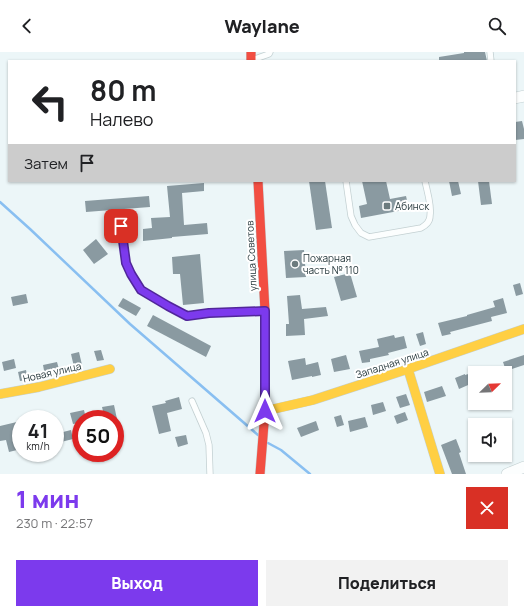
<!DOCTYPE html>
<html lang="ru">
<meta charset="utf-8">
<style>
:root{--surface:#fff;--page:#f2f2f2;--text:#202124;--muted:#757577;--accent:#7c3aed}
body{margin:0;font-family:Manrope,sans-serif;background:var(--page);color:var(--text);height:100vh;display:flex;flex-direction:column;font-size:15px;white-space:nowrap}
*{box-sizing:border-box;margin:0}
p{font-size:13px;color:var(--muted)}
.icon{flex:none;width:22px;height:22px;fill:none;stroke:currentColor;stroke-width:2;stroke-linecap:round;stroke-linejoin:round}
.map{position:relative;height:422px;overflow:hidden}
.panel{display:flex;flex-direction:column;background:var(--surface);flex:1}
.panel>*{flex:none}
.guide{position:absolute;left:8px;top:8px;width:508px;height:122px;border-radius:0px;box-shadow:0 1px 3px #0004;background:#fff;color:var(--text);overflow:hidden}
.needle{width:26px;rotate:67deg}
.controls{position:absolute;left:468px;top:314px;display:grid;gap:8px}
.controls a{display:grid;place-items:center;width:44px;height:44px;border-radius:0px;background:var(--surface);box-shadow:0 1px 3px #0004;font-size:20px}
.speed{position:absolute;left:12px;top:358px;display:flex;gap:8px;font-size:20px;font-weight:700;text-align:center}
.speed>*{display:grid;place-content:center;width:52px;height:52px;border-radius:50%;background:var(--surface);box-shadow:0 1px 3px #0004;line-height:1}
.speed small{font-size:10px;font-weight:400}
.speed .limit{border:6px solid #d22;background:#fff;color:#111}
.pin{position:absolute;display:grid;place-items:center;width:34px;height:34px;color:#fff;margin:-17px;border-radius:8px;box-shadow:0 2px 6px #0006}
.me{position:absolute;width:44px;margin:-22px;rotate:0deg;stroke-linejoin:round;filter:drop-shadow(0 0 3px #0008)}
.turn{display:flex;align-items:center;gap:14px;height:84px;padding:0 16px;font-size:18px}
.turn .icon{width:52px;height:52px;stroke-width:2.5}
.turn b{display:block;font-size:28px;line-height:34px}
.then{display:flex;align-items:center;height:38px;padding:0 16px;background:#0003;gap:8px;font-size:15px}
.round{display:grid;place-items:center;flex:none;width:42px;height:42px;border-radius:0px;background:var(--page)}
.summary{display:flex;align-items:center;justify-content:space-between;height:68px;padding:0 16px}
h1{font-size:24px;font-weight:800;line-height:30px;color:var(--accent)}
.button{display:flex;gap:8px;margin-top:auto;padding:8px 16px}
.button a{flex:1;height:46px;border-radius:0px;background:var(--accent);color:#fff;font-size:16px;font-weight:800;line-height:46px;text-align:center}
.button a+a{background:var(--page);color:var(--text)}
header{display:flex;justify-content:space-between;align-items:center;height:52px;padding:0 16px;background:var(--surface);font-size:18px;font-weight:800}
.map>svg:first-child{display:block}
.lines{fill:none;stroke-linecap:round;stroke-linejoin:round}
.stream{stroke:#89bff1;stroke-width:2.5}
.building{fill:#8a9aa1}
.lane-casing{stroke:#c3d0d2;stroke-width:7}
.street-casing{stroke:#c3d0d2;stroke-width:12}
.slow-casing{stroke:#c3d0d2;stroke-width:10}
.jam-casing{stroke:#c3d0d2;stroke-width:10}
.lane{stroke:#fcfefe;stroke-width:5.5}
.street{stroke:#fcfefe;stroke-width:11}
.slow{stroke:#ffcf43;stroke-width:9}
.jam{stroke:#f24e42;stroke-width:9}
.route-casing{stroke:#51269a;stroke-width:10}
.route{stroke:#7c3aed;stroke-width:7}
.poi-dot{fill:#6c7b7e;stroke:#fff;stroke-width:1.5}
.labels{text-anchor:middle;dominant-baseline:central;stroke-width:4;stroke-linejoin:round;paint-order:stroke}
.poi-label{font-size:10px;fill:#27393d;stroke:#fff;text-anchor:start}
.street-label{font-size:10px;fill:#27393d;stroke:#fff}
</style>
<header><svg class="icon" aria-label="back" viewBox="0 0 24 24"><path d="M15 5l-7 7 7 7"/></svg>Waylane<svg class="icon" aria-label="search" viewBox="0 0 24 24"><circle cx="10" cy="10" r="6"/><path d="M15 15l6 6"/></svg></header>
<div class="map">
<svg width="524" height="422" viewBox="0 0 524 422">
<rect width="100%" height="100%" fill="#ecf6f8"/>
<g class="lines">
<g class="stream">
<path d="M 0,150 L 30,177 L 130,272 L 258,383"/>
<path d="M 268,391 L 281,398 L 310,422"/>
</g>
</g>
<g class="building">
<path d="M 464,0 L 485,0 L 487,9 L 439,9 L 439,5 L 464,1 Z"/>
<path d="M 522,69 L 524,77 L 524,87 L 515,88 L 515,70 Z"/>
<path d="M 309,129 L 325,129 L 332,176 L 316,178 Z"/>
<path d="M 362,129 L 386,129 L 390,147 L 406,144 L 409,157 L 361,166 L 359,154 L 367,152 Z"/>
<path d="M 449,129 L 458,129 L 461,142 L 452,144 Z"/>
<path d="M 478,129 L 489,129 L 492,152 L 481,153 Z"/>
<path d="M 204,131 L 204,139 L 182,141 L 184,173 L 207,171 L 208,182 L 172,185 L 172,186 L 143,189 L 143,177 L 152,176 L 151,166 L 170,165 L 167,134 Z"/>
<path d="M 149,144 L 150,155 L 86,160 L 85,149 Z"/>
<path d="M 96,187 L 108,202 L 94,212 L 83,198 Z"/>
<path d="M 304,198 L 306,225 L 286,226 L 284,199 Z"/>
<path d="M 200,202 L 204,251 L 183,253 L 180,222 L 173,222 L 172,205 Z"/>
<path d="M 350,221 L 357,245 L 341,249 L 334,225 Z"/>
<path d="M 520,231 L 523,242 L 516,244 L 513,233 Z"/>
<path d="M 26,242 L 28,251 L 13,254 L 11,245 Z"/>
<path d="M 300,243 L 302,257 L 326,255 L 328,264 L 304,267 L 305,283 L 286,284 L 286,272 L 289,272 L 287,244 Z"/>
<path d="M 123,246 L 141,256 L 136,264 L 118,254 Z"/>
<path d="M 503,246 L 507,261 L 491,265 L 492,269 L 450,280 L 451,282 L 442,284 L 438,271 L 467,264 L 467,263 L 495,255 L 493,249 Z"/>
<path d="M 153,263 L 211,294 L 206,305 L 147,274 Z"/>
<path d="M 423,280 L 426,292 L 420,294 L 416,282 Z"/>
<path d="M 394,283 L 395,286 L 404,284 L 407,296 L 388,301 L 389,303 L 370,307 L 370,310 L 362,311 L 359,299 L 379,295 L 377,287 Z"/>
<path d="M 101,298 L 104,308 L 97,309 L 94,299 Z"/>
<path d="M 79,300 L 82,313 L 74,315 L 71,302 Z"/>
<path d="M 346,303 L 350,317 L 334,320 L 331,307 Z"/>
<path d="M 524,303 L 524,313 L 506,319 L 503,310 Z"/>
<path d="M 305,306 L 306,313 L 318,310 L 321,323 L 312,325 L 312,324 L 292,328 L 288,309 Z"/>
<path d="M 14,307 L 16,316 L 4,319 L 2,310 Z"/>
<path d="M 57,310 L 60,321 L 45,324 L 43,313 Z"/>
<path d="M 26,318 L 28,328 L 20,329 L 18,320 Z"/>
<path d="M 475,320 L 475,330 L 459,337 L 455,326 L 465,322 L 465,323 Z"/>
<path d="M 442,334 L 446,344 L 427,350 L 424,340 Z"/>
<path d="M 406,342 L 410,353 L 400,356 L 396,345 Z"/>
<path d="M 179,345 L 182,357 L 167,361 L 171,379 L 159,382 L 152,354 L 166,351 L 165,349 Z"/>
<path d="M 383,350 L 386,359 L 373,363 L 371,353 Z"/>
<path d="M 114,353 L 117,367 L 105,367 L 102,355 Z"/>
<path d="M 84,358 L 86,367 L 81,367 L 81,371 L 73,372 L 70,361 Z"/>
<path d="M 405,360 L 408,368 L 397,372 L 394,364 Z"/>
<path d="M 341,363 L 344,373 L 337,375 L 334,365 Z"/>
<path d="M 365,365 L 368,375 L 350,380 L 348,369 Z"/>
<path d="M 21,369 L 21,384 L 18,384 L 21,397 L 9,400 L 6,388 L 0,389 L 0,374 Z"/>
<path d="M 316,369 L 319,378 L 301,385 L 297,376 Z"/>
<path d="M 71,378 L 73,387 L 61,390 L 59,381 Z"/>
<path d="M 186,383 L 188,392 L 178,395 L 175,385 Z"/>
<path d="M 456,387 L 461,400 L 459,401 L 466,422 L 452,422 L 441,393 Z"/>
</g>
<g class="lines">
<g class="lane-casing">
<g id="lane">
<path d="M 490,0 L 491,9"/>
<path d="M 252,8 L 269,2 L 270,0"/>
<path d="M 346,129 L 351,164 L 355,173 L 361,181 L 369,185 L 421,176 C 426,173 430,170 430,164 C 432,154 427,139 425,129"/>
<path d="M 120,162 L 125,211 L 131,222 L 141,238 L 187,264 L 209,261 L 265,259"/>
<path d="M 192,349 L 206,381 L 209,393 L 210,422"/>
</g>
</g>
<g class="street-casing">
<g id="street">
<path d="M 515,46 L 524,44"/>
<path d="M 507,422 L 524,415"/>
</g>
</g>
<g class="slow-casing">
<g id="slow">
<path d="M 408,317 L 440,422"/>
<path d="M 0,342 L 39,335 L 110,317"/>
<path d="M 265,359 L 313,348 L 408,317 L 524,277"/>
</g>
</g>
<g class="jam-casing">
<g id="jam">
<path d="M 251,0 L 251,9"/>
<path d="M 258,129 L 265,259 L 265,359 L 260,422"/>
</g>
</g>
<use href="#lane" class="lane"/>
<use href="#street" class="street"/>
<use href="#slow" class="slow"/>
<use href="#jam" class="jam"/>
</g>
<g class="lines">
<g class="route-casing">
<path id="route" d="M 121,174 L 126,211 L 131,222 L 141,238 L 168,254 L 187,264 L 209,261 L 265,259 L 265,359"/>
</g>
<use href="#route" class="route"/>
</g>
<g class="poi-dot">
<rect x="383" y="150" width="8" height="8" rx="2"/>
<circle cx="295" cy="212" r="4"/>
</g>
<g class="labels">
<g class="poi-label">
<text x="395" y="154">Абинск</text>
<text x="303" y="206">Пожарная<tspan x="303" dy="12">часть № 110</tspan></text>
</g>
<g class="street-label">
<text transform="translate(251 204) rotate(-93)">улица Советов</text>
<text transform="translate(392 311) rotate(-18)">Западная улица</text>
<text transform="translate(52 320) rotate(-13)">Новая улица</text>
</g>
</g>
</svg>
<div class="controls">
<a><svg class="needle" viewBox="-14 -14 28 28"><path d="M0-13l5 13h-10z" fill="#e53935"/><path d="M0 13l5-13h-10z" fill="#757577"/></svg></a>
<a><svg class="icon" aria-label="sound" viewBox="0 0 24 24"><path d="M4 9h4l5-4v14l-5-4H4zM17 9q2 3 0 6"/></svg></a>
</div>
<div class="speed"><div>41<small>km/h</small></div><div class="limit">50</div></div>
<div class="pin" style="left:121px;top:174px;background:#d93025"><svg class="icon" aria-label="arrive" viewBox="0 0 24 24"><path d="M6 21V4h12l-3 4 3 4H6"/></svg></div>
<svg class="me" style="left:265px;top:359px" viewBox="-20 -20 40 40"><path d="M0-17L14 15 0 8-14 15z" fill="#7c3aed" stroke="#fff" stroke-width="4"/></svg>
<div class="guide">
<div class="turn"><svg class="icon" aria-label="left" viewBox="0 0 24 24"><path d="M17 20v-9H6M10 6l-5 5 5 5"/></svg><div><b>80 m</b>Налево</div></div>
<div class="then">Затем<svg class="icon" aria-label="arrive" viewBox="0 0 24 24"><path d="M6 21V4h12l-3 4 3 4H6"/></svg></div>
</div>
</div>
<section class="panel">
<div class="summary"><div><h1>1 мин</h1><p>230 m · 22:57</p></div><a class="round" style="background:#d93025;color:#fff"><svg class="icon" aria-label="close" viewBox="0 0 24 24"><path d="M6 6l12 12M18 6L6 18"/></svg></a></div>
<div class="button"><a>Выход</a><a>Поделиться</a></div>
</section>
